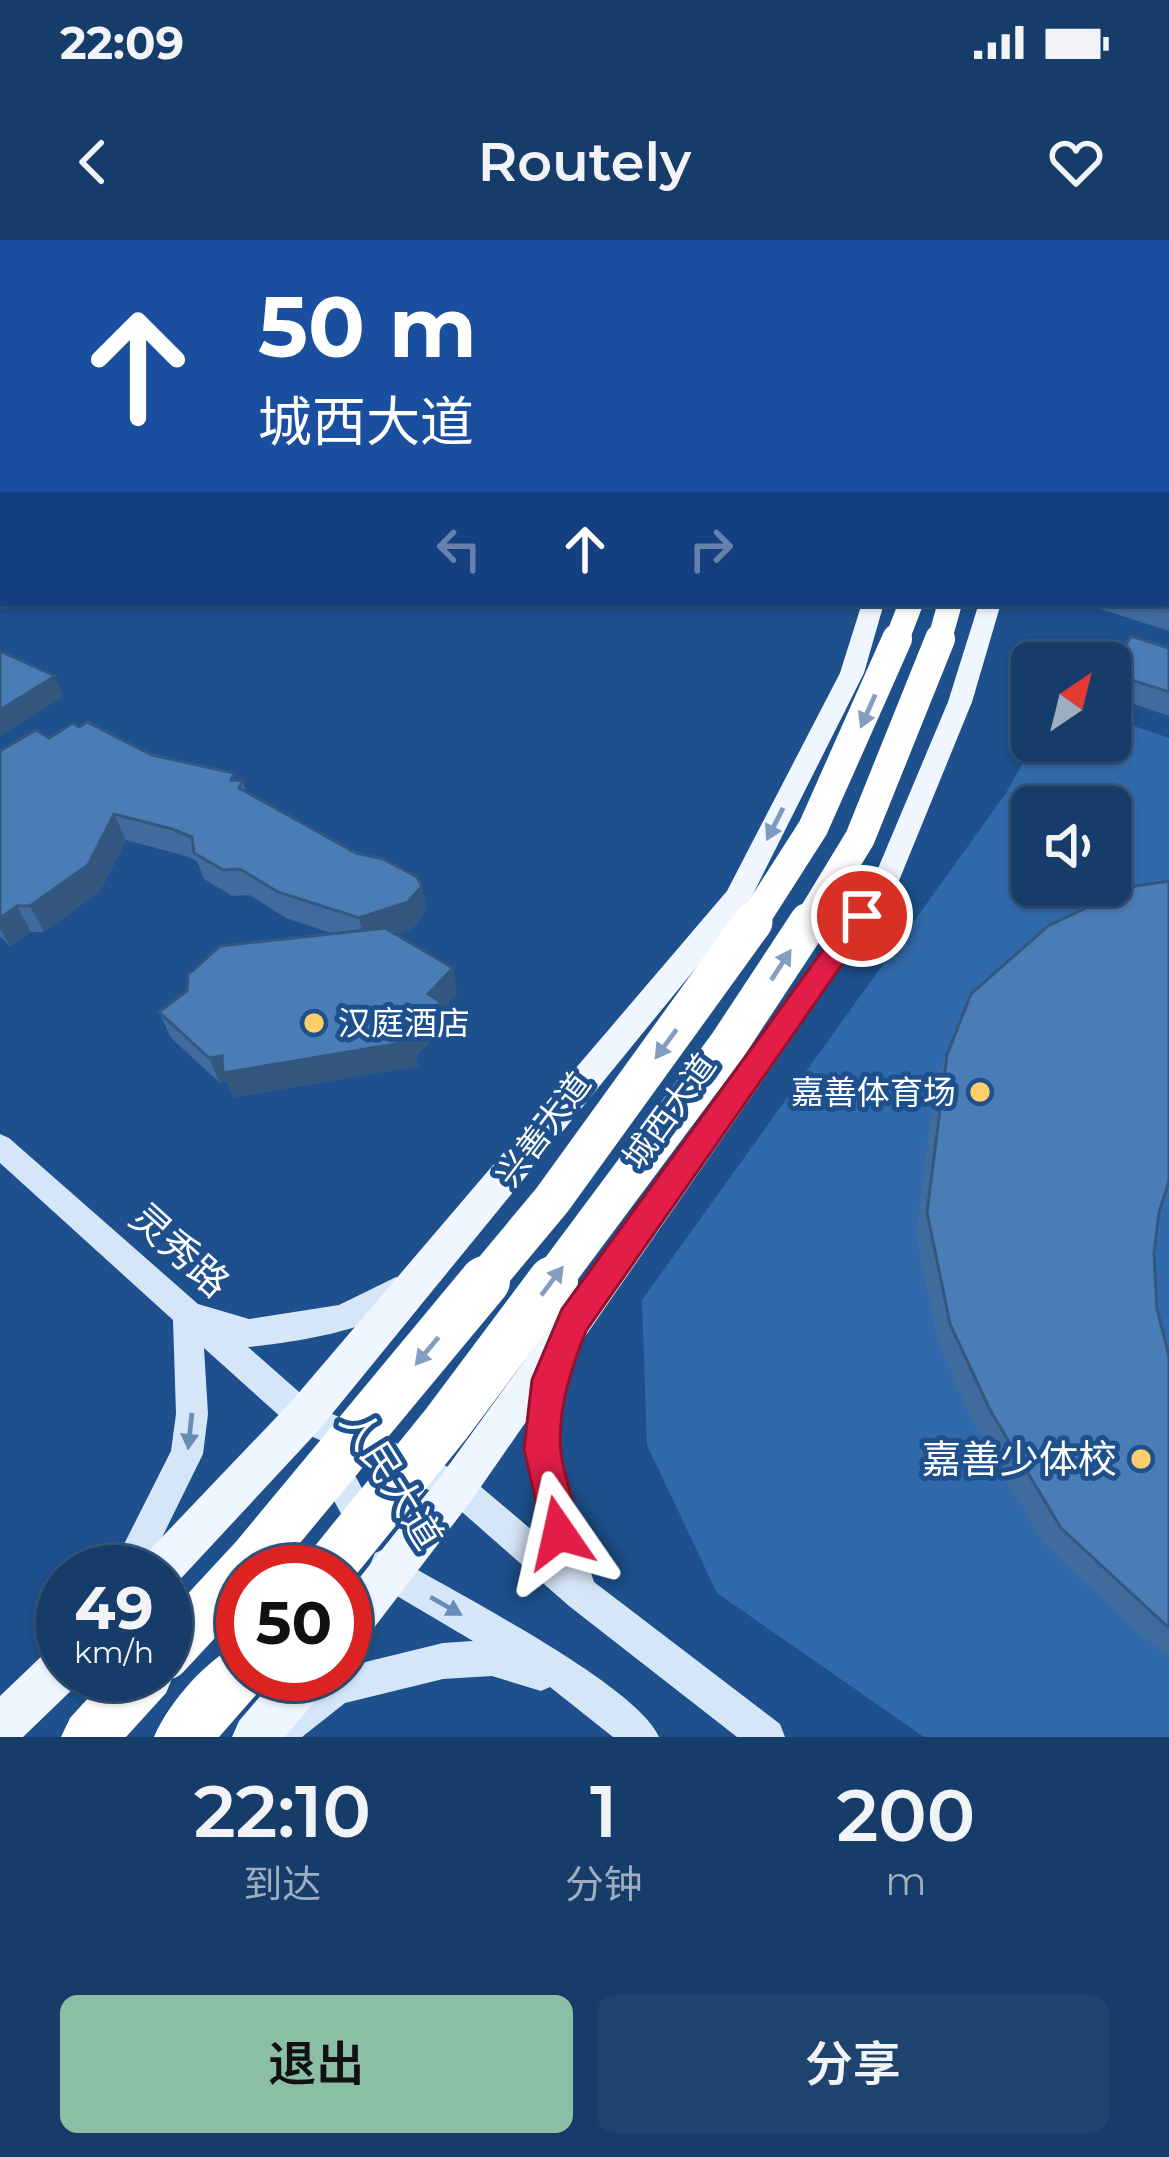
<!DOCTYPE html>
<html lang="zh">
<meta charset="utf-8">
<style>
:root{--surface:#163c69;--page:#1f436f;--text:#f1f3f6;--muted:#9eadc0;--line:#35567d;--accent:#8abfa5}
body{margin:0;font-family:Montserrat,"Noto Sans SC",sans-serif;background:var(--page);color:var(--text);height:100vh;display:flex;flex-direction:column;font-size:45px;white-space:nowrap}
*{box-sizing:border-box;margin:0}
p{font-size:39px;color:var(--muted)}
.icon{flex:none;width:66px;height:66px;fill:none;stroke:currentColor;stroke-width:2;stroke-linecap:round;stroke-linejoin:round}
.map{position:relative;height:1497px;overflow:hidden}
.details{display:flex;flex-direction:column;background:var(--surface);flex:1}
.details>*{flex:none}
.banner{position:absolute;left:0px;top:0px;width:1170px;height:366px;box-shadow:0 3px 9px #0004,0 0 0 3px var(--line);background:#1a4fa0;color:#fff;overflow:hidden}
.needle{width:78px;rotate:35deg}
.controls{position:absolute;left:1011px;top:402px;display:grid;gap:24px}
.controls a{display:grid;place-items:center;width:120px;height:120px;border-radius:18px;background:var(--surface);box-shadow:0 3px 9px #0004,0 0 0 3px var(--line);font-size:60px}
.speed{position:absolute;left:36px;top:1305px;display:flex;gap:24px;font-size:60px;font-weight:700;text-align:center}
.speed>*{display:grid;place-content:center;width:156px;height:156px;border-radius:50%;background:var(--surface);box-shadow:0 3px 9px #0004,0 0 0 3px var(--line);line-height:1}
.speed small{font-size:30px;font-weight:400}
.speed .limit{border:18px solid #d22;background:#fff;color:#111}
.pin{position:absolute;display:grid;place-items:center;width:102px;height:102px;color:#fff;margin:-51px;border:6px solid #fff;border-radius:50%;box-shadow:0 3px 12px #0007}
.me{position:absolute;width:132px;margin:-66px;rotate:349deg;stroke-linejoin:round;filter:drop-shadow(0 0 9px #0008)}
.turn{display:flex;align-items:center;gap:42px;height:252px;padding:0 60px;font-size:54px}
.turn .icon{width:156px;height:156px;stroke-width:2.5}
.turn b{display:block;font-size:84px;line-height:102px}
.lanes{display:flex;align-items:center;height:114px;padding:0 60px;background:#0003;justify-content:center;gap:60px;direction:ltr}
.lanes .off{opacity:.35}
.eta{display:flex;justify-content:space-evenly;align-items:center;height:204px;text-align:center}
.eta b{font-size:72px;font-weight:600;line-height:84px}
.action{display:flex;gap:24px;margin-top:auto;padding:24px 60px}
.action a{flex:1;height:138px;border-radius:18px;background:var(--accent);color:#111;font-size:48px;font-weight:600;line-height:138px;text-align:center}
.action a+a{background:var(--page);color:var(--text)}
.status{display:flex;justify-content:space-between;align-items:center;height:84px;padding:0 60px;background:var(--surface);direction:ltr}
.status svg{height:33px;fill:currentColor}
header{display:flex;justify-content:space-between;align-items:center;height:156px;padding:0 60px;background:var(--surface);font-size:54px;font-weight:600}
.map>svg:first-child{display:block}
.green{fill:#316aaa;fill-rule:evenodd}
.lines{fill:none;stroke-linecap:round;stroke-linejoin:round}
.lane{stroke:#aac9ec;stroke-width:4.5}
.secondary{fill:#d6e6f9;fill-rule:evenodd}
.primary{fill:#f0f6ff;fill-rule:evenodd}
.highway{fill:#fff;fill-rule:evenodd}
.highway-bridge-far3{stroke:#fff;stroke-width:24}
.highway-bridge-far2{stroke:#fff;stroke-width:30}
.highway-bridge-far1{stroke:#fff;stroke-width:39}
.highway-bridge{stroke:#fff;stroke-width:50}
.wall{fill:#406b9d}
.shaded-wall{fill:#34577f}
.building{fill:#4a7cb6;stroke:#34577f;stroke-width:3}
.oneway{fill:#839fc0}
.oneway2{fill:#7c9bc0}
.oneway3{fill:#678cb8}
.route{fill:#e11d48;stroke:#92132f;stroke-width:3}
.poi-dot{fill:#fccf68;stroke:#1d508c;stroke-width:4.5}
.labels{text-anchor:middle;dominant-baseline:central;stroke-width:10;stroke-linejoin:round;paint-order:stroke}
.poi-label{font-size:33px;fill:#fff;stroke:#1d508c;text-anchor:start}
.street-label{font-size:33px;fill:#fff;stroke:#1d508c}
.near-street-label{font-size:39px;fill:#fff;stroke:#1d508c}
.near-poi-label{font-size:39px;fill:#fff;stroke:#1d508c;text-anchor:end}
</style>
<div class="status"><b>22:09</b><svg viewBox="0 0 49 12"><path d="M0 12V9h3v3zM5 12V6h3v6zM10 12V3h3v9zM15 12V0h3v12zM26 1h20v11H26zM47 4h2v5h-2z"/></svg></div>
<header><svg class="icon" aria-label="back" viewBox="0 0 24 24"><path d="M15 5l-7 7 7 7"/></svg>Routely<svg class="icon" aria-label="heart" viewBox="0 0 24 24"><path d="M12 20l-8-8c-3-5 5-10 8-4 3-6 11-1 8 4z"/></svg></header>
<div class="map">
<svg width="1169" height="1497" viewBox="0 0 1169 1497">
<rect width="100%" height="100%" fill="#1d508c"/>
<path class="green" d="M 1110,478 L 1169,498 L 1169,1497 L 924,1497 L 717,1353 L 647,1205 L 642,1060 L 1006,553 L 1035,501 L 1110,501 ZM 1032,567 L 1110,567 L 1110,645 L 1032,645 Z"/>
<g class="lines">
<path class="lane" d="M 540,3 L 547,0"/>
<g class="secondary">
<rect x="1167" y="142" width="2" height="8"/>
<path d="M 0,894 L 9,898 L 198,1064 L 249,1079 L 339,1065 L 396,1037 L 406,1041 L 411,1051 C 393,1090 287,1103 248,1107 L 315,1166 L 468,1236 L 546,1302 C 527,1238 519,1176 545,1113 L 556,1109 L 567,1113 L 571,1124 L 563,1152 L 559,1210 L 570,1268 L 594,1342 L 780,1484 L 785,1497 L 737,1497 L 569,1366 L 446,1258 L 341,1210 L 385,1290 L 380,1302 L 368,1307 L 356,1302 L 313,1221 L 318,1210 L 329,1205 L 335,1207 L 293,1188 L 204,1108 L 208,1174 L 203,1214 L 145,1332 L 110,1332 L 171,1211 L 176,1174 L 173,1080 L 0,923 Z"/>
<path d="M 387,1308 L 399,1313 L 404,1322 C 458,1354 638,1446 659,1497 L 613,1497 L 550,1447 L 541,1451 L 492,1436 L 443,1439 L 345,1463 L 302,1497 L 255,1497 L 260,1484 L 323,1434 L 345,1434 L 345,1427 L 443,1403 L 473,1401 L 380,1346 L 370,1325 L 375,1313 Z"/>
</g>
<g class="primary">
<path d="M 911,0 L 925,0 L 926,3 L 912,3 Z"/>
<path d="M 934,0 L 948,0 L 950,3 L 936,3 Z"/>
<path d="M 862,363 L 884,363 L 864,433 L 748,664 L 318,1191 L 173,1347 L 165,1350 L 165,1332 L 137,1332 L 143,1317 L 290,1163 L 727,651 L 840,433 Z"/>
<path d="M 979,363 L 1001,363 L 972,462 L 896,648 L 471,1261 L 360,1406 L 345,1413 L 345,1356 L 443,1233 L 874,638 L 948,462 Z"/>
<path d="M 63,1405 L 63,1434 L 82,1434 L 79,1443 L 23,1497 L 0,1497 L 0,1456 L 47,1411 Z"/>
<path d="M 279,1434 L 330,1434 L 324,1450 L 285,1497 L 232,1497 L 239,1481 Z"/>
</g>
<g class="highway">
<path d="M 243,1402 L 243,1434 L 268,1434 L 262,1448 L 219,1497 L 154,1497 C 169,1462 208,1417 243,1402 Z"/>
<path d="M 166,1415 L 174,1434 L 166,1453 L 126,1497 L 61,1497 L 70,1478 L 110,1434 L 165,1434 Z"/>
</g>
<g class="highway-bridge-far3">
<path d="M 896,402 L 911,363"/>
<path d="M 939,402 L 950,363"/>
</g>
<g class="highway-bridge-far2">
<path d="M 751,685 L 813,588 L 897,399"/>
<path d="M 807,685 L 860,598 L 940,399"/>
</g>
<g class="highway-bridge-far1">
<path d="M 482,1044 L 552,960 L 753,682"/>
<path d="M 550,1044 L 728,805 L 809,682"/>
</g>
<g class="highway-bridge">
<path d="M 326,1332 L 446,1184 L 553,1041"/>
<path d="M 165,1415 L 255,1318 L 485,1041"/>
</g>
</g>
<g class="wall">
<path d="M 0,0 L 3,3 L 3,118 L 0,117 Z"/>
<path d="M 686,0 L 853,0 L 853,3 L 685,3 Z"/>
<path d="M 1036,0 L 1127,0 L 1126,3 L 1035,3 Z"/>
<path d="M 1169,336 L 1169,391 L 1091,366 L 1092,363 L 1167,363 Z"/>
<path d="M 1169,408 L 1169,476 L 1110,456 L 1110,430 Z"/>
<path d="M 79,487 L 152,515 L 243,541 L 246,552 L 356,613 L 422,646 L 426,671 L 413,688 L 395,694 L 453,728 L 457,754 L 442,769 L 445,787 L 416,816 L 418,826 L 233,857 L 227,841 L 220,843 L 171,798 L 159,772 L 334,694 L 286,678 L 249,655 L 232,656 L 204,639 L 197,621 L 182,615 L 126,600 L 100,651 L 44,692 L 31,692 L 10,706 L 0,697 L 0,511 L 49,498 Z"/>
<path d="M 971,754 L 1159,972 L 1154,1014 L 1157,1069 L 1169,1116 L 1169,1415 L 1145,1399 L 1043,1302 L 976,1188 L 938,1104 L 916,995 L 936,839 Z"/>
</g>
<g class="shaded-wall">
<path d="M 3,217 L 3,246 L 0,248 L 0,219 Z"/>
<path d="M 55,436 L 63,457 L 0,496 L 0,470 Z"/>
<path d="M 114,574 L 126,600 L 100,651 L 44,692 L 30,666 Z"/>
<path d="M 422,646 L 426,671 L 413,688 L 365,704 L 359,678 Z"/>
<path d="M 17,666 L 31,692 L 10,706 L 0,689 L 0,678 Z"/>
<path d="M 453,728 L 457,754 L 442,769 L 445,787 L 416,816 L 411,791 L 428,754 Z"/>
<path d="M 413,801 L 418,826 L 233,857 L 226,841 L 220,843 L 209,818 Z"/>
</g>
<g class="building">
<path d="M 0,0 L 75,0 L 84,3 L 3,3 L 3,100 L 0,99 Z"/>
<path d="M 761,0 L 852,0 L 848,3 L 774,3 Z"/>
<path d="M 1062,0 L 1121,0 L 1118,3 L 1071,3 Z"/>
<path d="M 1167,173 L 1169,173 L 1169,274 L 1167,273 Z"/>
<path d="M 1167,336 L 1169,336 L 1169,368 L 1153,363 L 1167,363 Z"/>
<path d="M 1131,396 L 1169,408 L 1169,452 L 1110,433 Z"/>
<path d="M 0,411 L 55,436 L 0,470 Z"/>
<path d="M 87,482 L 152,515 L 234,533 L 231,540 L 243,541 L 239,548 L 356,613 L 383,619 L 417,637 L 422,646 L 408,662 L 359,678 L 278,652 L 240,629 L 223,630 L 194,613 L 192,597 L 172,589 L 114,574 L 88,625 L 30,666 L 17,666 L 0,678 L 0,511 L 36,490 L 49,498 L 73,483 L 79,487 Z"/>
<path d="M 1169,641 L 1169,941 L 1159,972 L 1154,1014 L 1157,1069 L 1169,1116 L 1169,1388 L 1061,1288 L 990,1170 L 950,1084 L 927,972 L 947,815 L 971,754 L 1048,686 L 1130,647 Z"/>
<path d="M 385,688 L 453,728 L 428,754 L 441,762 L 411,791 L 413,801 L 223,833 L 222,816 L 209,818 L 159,772 L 187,751 L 188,735 L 220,706 Z"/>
</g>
<defs><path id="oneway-solid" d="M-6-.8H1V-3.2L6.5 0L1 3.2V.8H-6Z" transform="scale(3)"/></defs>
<g class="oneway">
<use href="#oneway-solid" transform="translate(868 471) rotate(114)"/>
<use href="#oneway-solid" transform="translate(781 725) rotate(-57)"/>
<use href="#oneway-solid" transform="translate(666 804) rotate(126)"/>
<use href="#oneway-solid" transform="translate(552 1041) rotate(-53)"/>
<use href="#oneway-solid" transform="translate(427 1111) rotate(130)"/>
</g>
<use class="oneway2" href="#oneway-solid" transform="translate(775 584) rotate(117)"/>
<g class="oneway3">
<use href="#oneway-solid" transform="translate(190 1191) rotate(96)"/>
<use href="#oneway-solid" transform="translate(446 1366) rotate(30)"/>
</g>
<path class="route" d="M 862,667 L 875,676 L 871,683 L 586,1091 C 571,1129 557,1170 561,1213 C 564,1242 584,1278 572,1307 L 559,1312 L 546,1307 L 524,1209 L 532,1140 L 562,1069 L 852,670 Z"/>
<g class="poi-dot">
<circle cx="314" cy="783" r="12"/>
<circle cx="980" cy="852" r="12"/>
<circle cx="1141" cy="1219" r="12"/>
</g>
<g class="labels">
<g class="poi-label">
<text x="338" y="783">汉庭酒店</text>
<text x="956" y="852" text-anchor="end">嘉善体育场</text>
</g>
<g class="street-label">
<text transform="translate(669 871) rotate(-54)">城西大道</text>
<text transform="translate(543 889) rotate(-53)">兴善大道</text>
</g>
<g class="near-street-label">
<text transform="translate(180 1010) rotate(42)">灵秀路</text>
<text transform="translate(392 1239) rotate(58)">人民大道</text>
</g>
<g class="near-poi-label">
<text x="1117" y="1219">嘉善少体校</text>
</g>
</g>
</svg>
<div class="controls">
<a><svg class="needle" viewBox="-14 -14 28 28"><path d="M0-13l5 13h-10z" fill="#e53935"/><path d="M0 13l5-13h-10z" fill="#9eadc0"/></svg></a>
<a><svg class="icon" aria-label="sound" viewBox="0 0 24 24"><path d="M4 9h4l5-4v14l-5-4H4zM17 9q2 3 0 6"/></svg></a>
</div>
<div class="speed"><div>49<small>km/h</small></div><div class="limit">50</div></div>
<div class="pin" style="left:862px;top:676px;background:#d93025"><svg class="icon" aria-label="arrive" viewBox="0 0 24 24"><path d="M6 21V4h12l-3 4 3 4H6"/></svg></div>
<svg class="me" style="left:559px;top:1293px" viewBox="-20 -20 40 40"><path d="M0-17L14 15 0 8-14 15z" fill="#e11d48" stroke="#fff" stroke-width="4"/></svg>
<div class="banner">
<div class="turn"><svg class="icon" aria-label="ahead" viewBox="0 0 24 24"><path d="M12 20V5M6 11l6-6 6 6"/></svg><div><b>50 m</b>城西大道</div></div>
<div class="lanes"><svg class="icon off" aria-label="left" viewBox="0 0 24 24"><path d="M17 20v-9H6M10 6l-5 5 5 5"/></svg><svg class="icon" aria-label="ahead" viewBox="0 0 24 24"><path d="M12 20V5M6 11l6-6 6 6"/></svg><svg class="icon off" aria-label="right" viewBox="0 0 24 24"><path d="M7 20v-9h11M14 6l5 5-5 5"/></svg></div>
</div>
</div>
<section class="details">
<div class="eta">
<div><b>22:10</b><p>到达</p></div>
<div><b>1</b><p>分钟</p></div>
<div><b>200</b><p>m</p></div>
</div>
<div class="action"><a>退出</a><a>分享</a></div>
</section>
